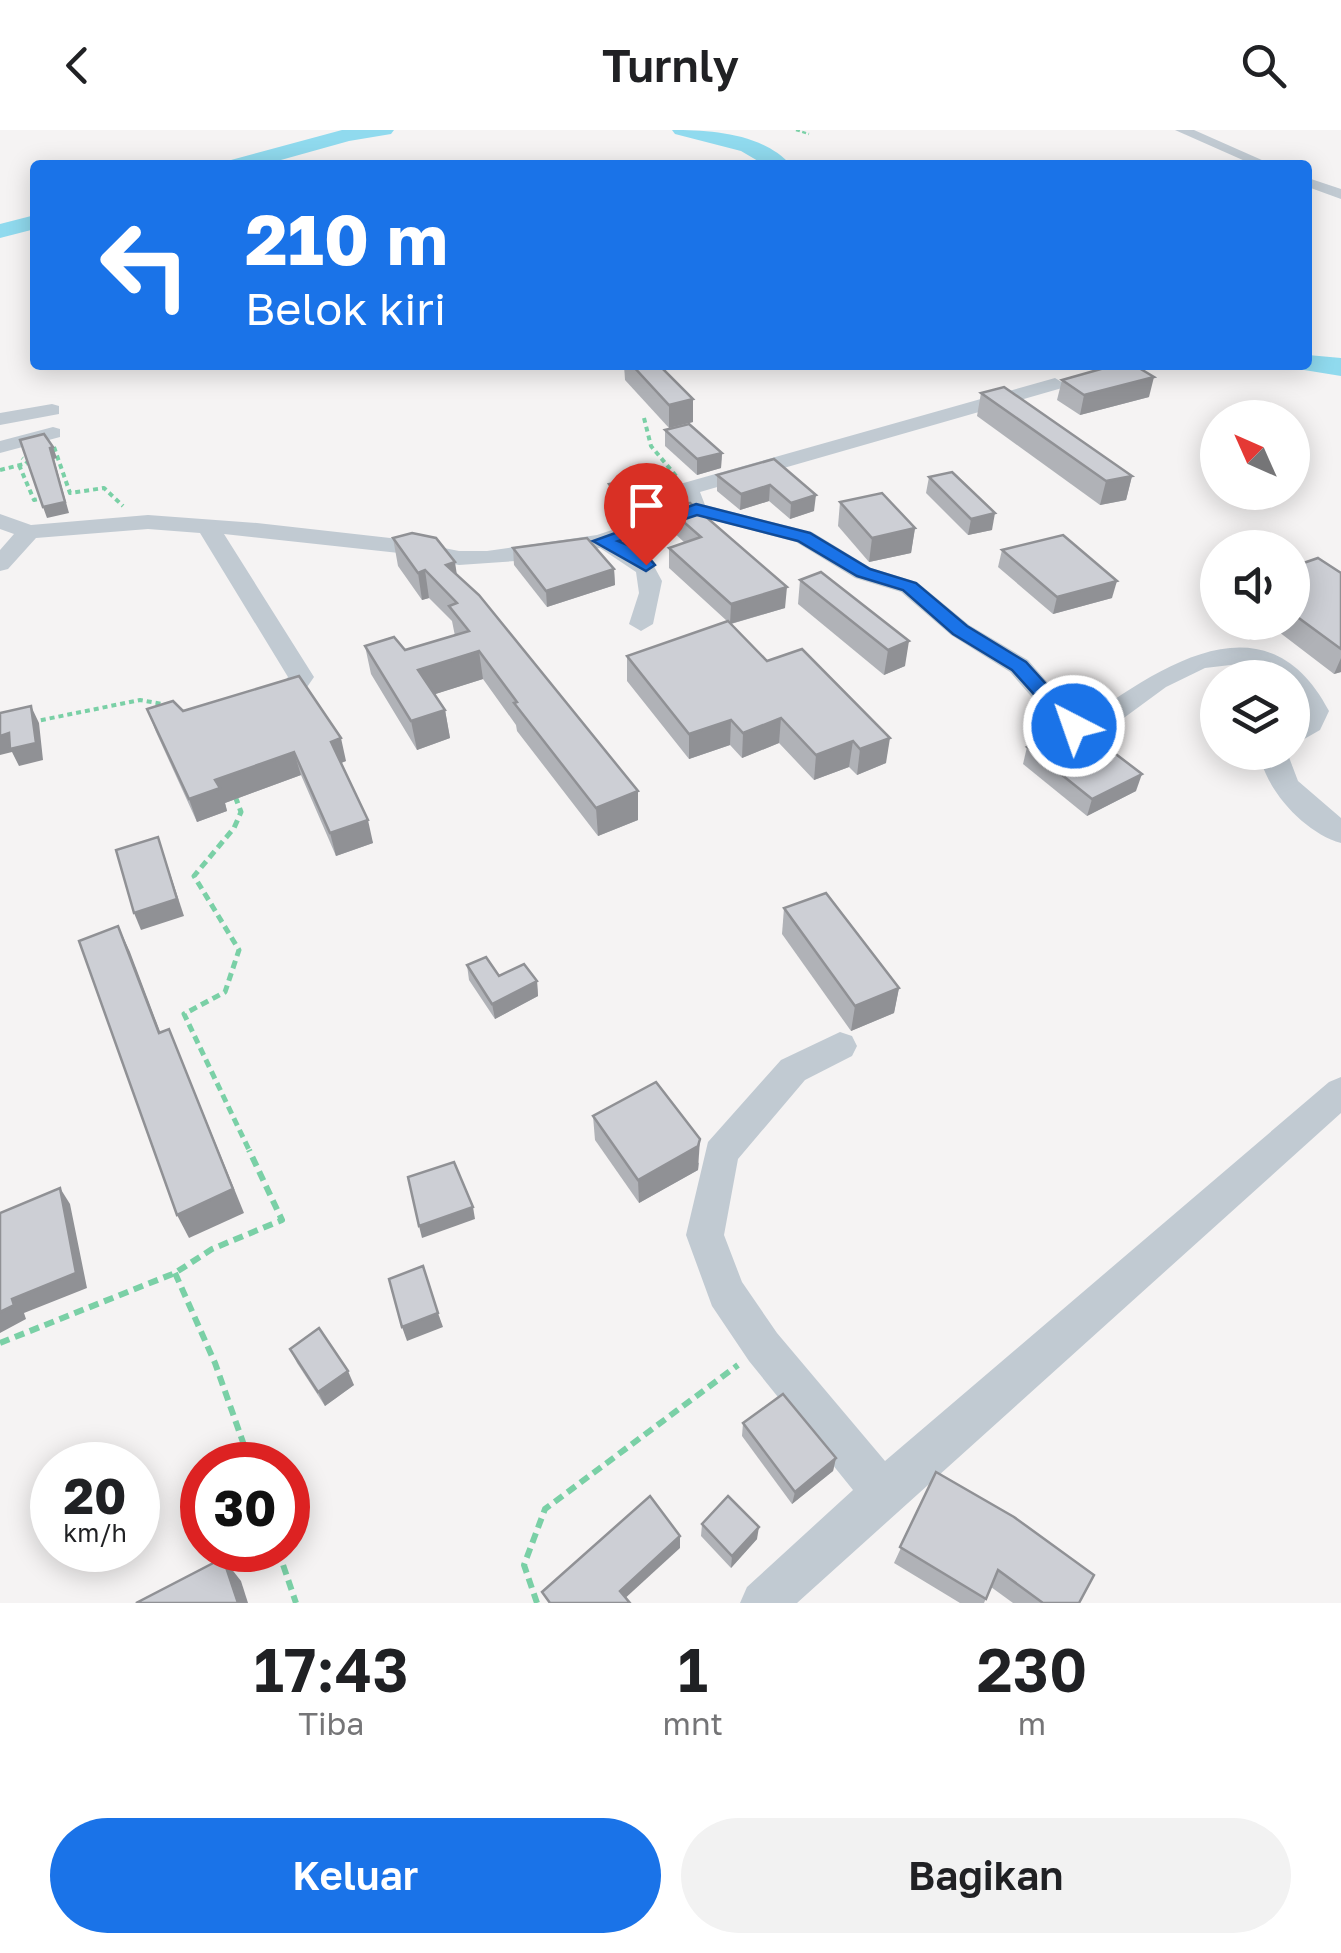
<!DOCTYPE html>
<html lang="id">
<style>
:root{--surface:#fff;--page:#f2f2f2;--text:#202124;--muted:#757577;--accent:#1a73e8}
body{margin:0;font-family:"Golos Text",sans-serif;background:var(--page);color:var(--text);height:100vh;display:flex;flex-direction:column;font-size:38px;white-space:nowrap}
*{box-sizing:border-box;margin:0}
p{font-size:32px;color:var(--muted)}
.icon{flex:none;width:55px;height:55px;fill:none;stroke:currentColor;stroke-width:2;stroke-linecap:round;stroke-linejoin:round}
.map{position:relative;height:1473px;overflow:hidden}
.panel{display:flex;flex-direction:column;background:var(--surface);flex:1}
.panel>*{flex:none}
.top-card{position:absolute;left:30px;top:30px;width:1282px;height:210px;border-radius:10px;box-shadow:0 5px 25px #0003;background:#1a73e8;color:#fff;overflow:hidden}
.needle{width:65px;rotate:315deg}
.fabs{position:absolute;left:1200px;top:270px;display:grid;gap:20px}
.fabs a{display:grid;place-items:center;width:110px;height:110px;border-radius:50%;background:var(--surface);box-shadow:0 5px 25px #0003;font-size:50px}
.speed{position:absolute;left:30px;top:1312px;display:flex;gap:20px;font-size:50px;font-weight:700;text-align:center}
.speed>*{display:grid;place-content:center;width:130px;height:130px;border-radius:50%;background:var(--surface);box-shadow:0 5px 25px #0003;line-height:1}
.speed small{font-size:25px;font-weight:400}
.speed .limit{border:15px solid #d22;background:#fff;color:#111}
.pin{position:absolute;display:grid;place-items:center;width:85px;height:85px;color:#fff;margin:-102px -42px;border-radius:50% 50% 50% 0;rotate:-45deg;box-shadow:0 0 10px #0007}
.pin .icon{rotate:45deg}
.me{position:absolute;width:110px;margin:-55px;rotate:319deg;stroke-linejoin:round;filter:drop-shadow(0 0 8px #0008)}
.turn{display:flex;align-items:center;gap:35px;height:210px;padding:0 50px;font-size:45px}
.turn .icon{width:130px;height:130px;stroke-width:2.5}
.turn b{display:block;font-size:70px;line-height:85px}
.eta{display:flex;justify-content:space-evenly;align-items:center;height:170px;text-align:center}
.eta b{font-size:60px;font-weight:600;line-height:70px}
.button{display:flex;gap:20px;margin-top:auto;padding:20px 50px}
.button a{flex:1;height:115px;border-radius:60px;background:var(--accent);color:#fff;font-size:40px;font-weight:600;line-height:115px;text-align:center}
.button a+a{background:var(--page);color:var(--text)}
header{display:flex;justify-content:space-between;align-items:center;height:130px;padding:0 50px;background:var(--surface);font-size:45px;font-weight:600}
.map>svg:first-child{display:block}
.lines{fill:none;stroke-linecap:round;stroke-linejoin:round}
.river{fill:#90daee;fill-rule:evenodd}
.path-far3{stroke:#7ad0a6;stroke-width:2.5;stroke-dasharray:4 2.5;stroke-linecap:butt}
.path-far2{stroke:#7ad0a6;stroke-width:4;stroke-dasharray:5 4;stroke-linecap:butt}
.path-far1{stroke:#7ad0a6;stroke-width:5;stroke-dasharray:8 5;stroke-linecap:butt}
.path{stroke:#7ad0a6;stroke-width:6;stroke-dasharray:10 6;stroke-linecap:butt}
.minor{fill:#c1cad2;fill-rule:evenodd}
.wall{fill:#b0b2b7}
.shaded-wall{fill:#909195}
.building{fill:#cdcfd5;stroke:#909195;stroke-width:2.5}
.route{fill:#1a73e8;stroke:#114b97;stroke-width:2.5}
</style>
<header><svg class="icon" aria-label="back" viewBox="0 0 24 24"><path d="M15 5l-7 7 7 7"/></svg>Turnly<svg class="icon" aria-label="search" viewBox="0 0 24 24"><circle cx="10" cy="10" r="6"/><path d="M15 15l6 6"/></svg></header>
<div class="map">
<svg width="1341" height="1473" viewBox="0 0 1341 1473">
<rect width="100%" height="100%" fill="#f5f3f3"/>
<g class="lines">
<g class="river">
<path d="M 342,0 L 394,0 L 391,4 L 349,11 L 263,35 L 228,35 L 231,30 Z"/>
<path d="M 672,0 C 711,0 762,3 791,35 L 765,35 L 741,21 L 675,4 Z"/>
<path d="M 35,85 L 35,99 L 0,108 L 0,94 Z"/>
<path d="M 1308,225 L 1341,228 L 1341,246 L 1298,239 L 1295,235 L 1308,235 Z"/>
</g>
<path class="path-far3" d="M 796,0 L 809,4"/>
<g class="path-far2">
<path d="M 644,288 L 651,316 L 676,346"/>
<path d="M 54,317 L 70,363 L 104,358 L 123,376"/>
<path d="M 19,335 L 34,370 L 43,368"/>
<path d="M 0,340 L 28,333 L 22,328"/>
<path d="M 32,592 L 140,570 L 168,575"/>
</g>
<path class="path-far1" d="M 235,666 L 241,682 L 234,698 L 194,746 L 239,820 L 225,862 L 184,884 L 250,1022"/>
<g class="path">
<path d="M 175,1143 L 215,1233 L 251,1335"/>
<path d="M 0,1213 L 175,1143 L 212,1119 L 282,1090 L 249,1020"/>
<path d="M 278,1420 L 296,1473"/>
<path d="M 537,1473 L 524,1435 L 545,1379 L 738,1235"/>
</g>
<g class="minor">
<path d="M 1175,0 L 1194,0 L 1273,35 L 1254,35 Z"/>
<path d="M 1308,48 L 1341,59 L 1341,69 L 1308,57 Z"/>
<path d="M 1055,248 L 1065,254 L 1062,258 L 700,362 L 705,375 L 812,402 L 871,438 L 917,452 L 969,495 L 1028,530 L 1069,577 L 1086,589 C 1162,536 1267,463 1329,581 L 1320,600 L 1292,616 L 1292,594 L 1303,581 L 1292,563 L 1292,548 L 1276,548 L 1239,534 L 1205,538 L 1166,557 L 1106,601 L 1081,608 L 1051,589 L 1010,542 L 951,505 L 901,462 L 855,448 L 796,412 L 697,386 L 622,412 L 649,427 L 662,451 L 653,494 L 641,501 L 629,494 L 639,463 L 636,442 L 600,418 L 545,429 L 459,435 L 399,423 L 224,404 L 314,547 L 301,566 L 269,576 L 256,568 C 264,556 280,559 288,547 L 200,403 L 148,399 L 36,408 L 8,439 L 0,441 L 0,420 L 14,404 L 0,399 L 0,384 L 31,395 L 148,385 L 257,393 L 399,409 L 459,421 L 487,421 L 597,405 L 684,376 L 677,359 L 680,354 Z"/>
<path d="M 52,274 L 59,276 L 59,284 L 0,295 L 0,283 Z"/>
<path d="M 53,297 L 60,299 L 60,307 L 0,323 L 0,311 Z"/>
<path d="M 1259,622 L 1287,622 L 1298,651 L 1341,688 L 1341,713 C 1305,703 1265,660 1259,622 Z"/>
<path d="M 840,902 L 852,906 L 857,916 L 852,926 L 805,950 L 738,1029 L 724,1105 L 742,1152 L 777,1203 L 885,1331 L 1329,952 L 1341,947 L 1341,983 L 797,1473 L 740,1473 L 747,1457 L 853,1360 L 749,1231 L 712,1176 L 686,1105 L 708,1012 L 781,930 Z"/>
</g>
</g>
<g class="wall">
<path d="M 624,235 L 659,235 L 693,269 L 693,292 L 669,298 L 625,250 Z"/>
<path d="M 1062,250 L 1149,267 L 1080,285 L 1057,270 Z"/>
<path d="M 981,263 L 1132,346 L 1126,370 L 1100,375 L 977,286 Z"/>
<path d="M 665,300 L 722,323 L 721,338 L 697,345 L 665,316 Z"/>
<path d="M 774,329 L 814,381 L 790,389 L 769,371 L 740,380 L 717,361 L 717,345 Z"/>
<path d="M 929,347 L 992,400 L 968,405 L 926,363 Z"/>
<path d="M 638,348 L 675,359 L 675,375 L 624,390 L 610,370 L 609,354 Z"/>
<path d="M 840,372 L 915,398 L 911,423 L 869,432 L 838,396 Z"/>
<path d="M 670,380 L 785,478 L 731,494 L 767,531 L 886,633 L 857,645 L 849,637 L 814,650 L 779,613 L 742,628 L 730,615 L 689,629 L 627,551 L 627,526 L 727,491 L 669,438 L 669,418 L 685,413 L 670,399 Z"/>
<path d="M 393,408 L 457,445 L 638,690 L 598,706 L 517,601 L 516,595 L 483,549 L 435,564 L 445,580 L 450,608 L 417,620 L 371,544 L 365,516 L 405,520 L 455,506 L 452,491 L 429,468 L 422,470 L 398,436 Z"/>
<path d="M 513,418 L 614,439 L 615,455 L 547,477 L 514,435 Z"/>
<path d="M 1002,420 L 1112,468 L 1053,484 L 998,437 Z"/>
<path d="M 1292,437 L 1341,443 L 1341,542 L 1334,544 L 1279,502 L 1250,510 L 1229,492 L 1292,492 Z"/>
<path d="M 821,442 L 905,536 L 884,545 L 798,474 L 800,450 Z"/>
<path d="M 147,579 L 183,581 L 346,631 L 341,633 L 373,713 L 336,726 L 301,645 L 225,673 L 227,681 L 197,692 L 156,602 Z"/>
<path d="M 1027,617 L 1136,661 L 1087,686 L 1023,634 Z"/>
<path d="M 784,778 L 899,858 L 894,883 L 851,901 L 782,804 Z"/>
<path d="M 467,835 L 499,846 L 537,851 L 538,866 L 495,889 L 469,850 Z"/>
<path d="M 593,986 L 699,1033 L 698,1040 L 639,1073 L 595,1010 Z"/>
<path d="M 290,1219 L 354,1255 L 325,1276 L 297,1233 Z"/>
<path d="M 743,1293 L 836,1328 L 833,1341 L 792,1374 L 742,1306 Z"/>
<path d="M 936,1342 L 1079,1473 L 1013,1473 L 991,1457 L 984,1473 L 960,1473 L 894,1433 Z"/>
<path d="M 702,1394 L 757,1409 L 731,1438 L 701,1406 Z"/>
</g>
<g class="shaded-wall">
<path d="M 1154,247 L 1149,267 L 1080,285 L 1084,265 Z"/>
<path d="M 693,269 L 693,292 L 669,298 L 669,275 Z"/>
<path d="M 53,317 L 57,328 L 54,329 L 69,383 L 47,388 L 43,377 L 50,318 Z"/>
<path d="M 722,323 L 721,338 L 697,345 L 697,329 Z"/>
<path d="M 1132,346 L 1126,370 L 1100,375 L 1106,351 Z"/>
<path d="M 770,355 L 769,371 L 740,380 L 741,364 Z"/>
<path d="M 675,359 L 675,375 L 624,390 L 623,374 Z"/>
<path d="M 816,365 L 814,381 L 790,389 L 791,373 Z"/>
<path d="M 995,383 L 992,400 L 968,405 L 971,389 Z"/>
<path d="M 915,398 L 911,423 L 869,432 L 872,408 Z"/>
<path d="M 455,432 L 459,459 L 446,435 Z"/>
<path d="M 614,439 L 615,455 L 547,477 L 546,461 Z"/>
<path d="M 425,440 L 429,468 L 422,470 L 418,443 Z"/>
<path d="M 1117,451 L 1112,468 L 1053,484 L 1057,467 Z"/>
<path d="M 787,457 L 785,478 L 730,494 L 731,474 Z"/>
<path d="M 1256,492 L 1283,492 L 1279,502 L 1250,510 Z"/>
<path d="M 909,511 L 905,536 L 884,545 L 888,520 Z"/>
<path d="M 479,521 L 483,549 L 423,568 L 418,540 Z"/>
<path d="M 1341,528 L 1341,542 L 1334,544 Z"/>
<path d="M 31,576 L 39,593 L 43,630 L 19,636 L 12,622 L 0,625 L 0,606 Z"/>
<path d="M 445,580 L 450,608 L 417,620 L 411,591 Z"/>
<path d="M 781,588 L 779,613 L 742,628 L 743,603 Z"/>
<path d="M 731,590 L 730,615 L 689,629 L 689,604 Z"/>
<path d="M 341,608 L 346,631 L 336,635 L 331,612 Z"/>
<path d="M 890,608 L 886,633 L 857,645 L 860,619 Z"/>
<path d="M 853,611 L 849,637 L 814,650 L 816,625 Z"/>
<path d="M 294,622 L 301,645 L 225,673 L 227,681 L 197,692 L 189,669 L 215,650 Z"/>
<path d="M 1142,644 L 1136,661 L 1087,686 L 1092,669 Z"/>
<path d="M 638,661 L 638,690 L 598,706 L 596,678 Z"/>
<path d="M 368,690 L 373,713 L 336,726 L 330,703 Z"/>
<path d="M 158,707 L 184,786 L 141,800 L 134,783 Z"/>
<path d="M 118,796 L 130,822 L 170,928 L 159,903 Z"/>
<path d="M 537,851 L 538,866 L 495,889 L 492,874 Z"/>
<path d="M 899,858 L 894,883 L 851,901 L 855,876 Z"/>
<path d="M 169,899 L 244,1083 L 189,1108 L 177,1085 Z"/>
<path d="M 700,1009 L 698,1040 L 639,1073 L 638,1050 Z"/>
<path d="M 60,1058 L 70,1074 L 87,1158 L 24,1183 L 26,1189 L 0,1203 L 0,1182 L 12,1169 Z"/>
<path d="M 473,1077 L 475,1089 L 422,1108 L 419,1096 Z"/>
<path d="M 438,1183 L 443,1197 L 407,1211 L 402,1197 Z"/>
<path d="M 348,1241 L 354,1255 L 325,1276 L 318,1262 Z"/>
<path d="M 836,1328 L 833,1341 L 792,1374 L 795,1362 Z"/>
<path d="M 759,1397 L 757,1409 L 731,1438 L 732,1426 Z"/>
<path d="M 680,1406 L 680,1418 L 621,1472 L 620,1461 Z"/>
<path d="M 223,1428 L 241,1451 L 248,1473 L 238,1473 Z"/>
</g>
<g class="building">
<path d="M 632,235 L 659,235 L 693,269 L 669,275 Z"/>
<path d="M 1115,235 L 1134,235 L 1154,247 L 1084,265 L 1062,250 Z"/>
<path d="M 1004,257 L 1132,346 L 1106,351 L 981,263 Z"/>
<path d="M 689,294 L 722,323 L 697,329 L 665,300 Z"/>
<path d="M 44,304 L 53,317 L 50,318 L 65,372 L 43,377 L 20,310 Z"/>
<path d="M 774,329 L 816,365 L 791,373 L 770,355 L 741,364 L 717,345 Z"/>
<path d="M 659,341 L 675,359 L 623,374 L 609,354 L 638,348 Z"/>
<path d="M 952,342 L 995,383 L 971,389 L 929,347 Z"/>
<path d="M 882,363 L 915,398 L 872,408 L 840,372 Z"/>
<path d="M 690,373 L 787,457 L 731,474 L 669,418 L 701,407 L 670,380 Z"/>
<path d="M 412,403 L 436,408 L 455,432 L 446,435 L 479,465 L 638,661 L 596,678 L 514,573 L 517,572 L 479,521 L 418,540 L 445,580 L 411,591 L 365,516 L 394,507 L 405,520 L 469,501 L 449,476 L 457,473 L 425,440 L 418,443 L 393,408 Z"/>
<path d="M 1063,405 L 1117,451 L 1057,467 L 1002,420 Z"/>
<path d="M 587,408 L 614,439 L 546,461 L 513,418 Z"/>
<path d="M 1318,428 L 1341,443 L 1341,519 L 1292,483 L 1292,437 Z"/>
<path d="M 821,442 L 909,511 L 888,520 L 800,450 Z"/>
<path d="M 728,491 L 767,531 L 802,519 L 890,608 L 860,619 L 853,611 L 816,625 L 781,588 L 743,603 L 731,590 L 689,604 L 627,526 Z"/>
<path d="M 299,546 L 341,608 L 331,612 L 368,690 L 330,703 L 294,622 L 215,650 L 220,658 L 189,669 L 147,579 L 173,571 L 183,581 Z"/>
<path d="M 31,576 L 36,613 L 10,619 L 9,603 L 0,606 L 0,583 Z"/>
<path d="M 1075,593 L 1142,644 L 1092,669 L 1027,617 Z"/>
<path d="M 158,707 L 177,769 L 134,783 L 116,720 Z"/>
<path d="M 826,763 L 899,858 L 855,876 L 784,778 Z"/>
<path d="M 118,796 L 159,903 L 169,899 L 233,1059 L 177,1085 L 79,811 Z"/>
<path d="M 486,827 L 499,846 L 524,834 L 537,851 L 492,874 L 467,835 Z"/>
<path d="M 656,952 L 700,1009 L 698,1016 L 638,1050 L 593,986 Z"/>
<path d="M 454,1032 L 473,1077 L 419,1096 L 408,1047 Z"/>
<path d="M 60,1058 L 76,1143 L 12,1169 L 14,1175 L 0,1182 L 0,1083 Z"/>
<path d="M 423,1136 L 438,1183 L 402,1197 L 389,1149 Z"/>
<path d="M 319,1198 L 348,1241 L 318,1262 L 290,1219 Z"/>
<path d="M 783,1264 L 836,1328 L 795,1362 L 743,1293 Z"/>
<path d="M 936,1342 L 1014,1387 L 1094,1445 L 1079,1473 L 1043,1473 L 998,1440 L 986,1469 L 900,1417 Z"/>
<path d="M 650,1366 L 680,1406 L 620,1461 L 630,1473 L 550,1473 L 542,1462 Z"/>
<path d="M 728,1366 L 759,1397 L 732,1426 L 702,1394 Z"/>
<path d="M 223,1428 L 238,1473 L 136,1473 Z"/>
</g>
<path class="route" d="M 696,374 L 810,403 L 870,439 L 916,453 L 967,496 L 1026,532 L 1084,596 L 1081,601 L 1067,601 L 1012,540 L 953,504 L 903,460 L 857,446 L 798,411 L 697,385 L 618,411 C 633,417 645,422 655,435 L 646,441 L 593,411 Z"/>
</svg>
<div class="fabs">
<a><svg class="needle" viewBox="-14 -14 28 28"><path d="M0-13l5 13h-10z" fill="#e53935"/><path d="M0 13l5-13h-10z" fill="#757577"/></svg></a>
<a><svg class="icon" aria-label="sound" viewBox="0 0 24 24"><path d="M4 9h4l5-4v14l-5-4H4zM17 9q2 3 0 6"/></svg></a>
<a><svg class="icon" aria-label="layers" viewBox="0 0 24 24"><path d="M12 4l9 5-9 5-9-5zM3 14l9 5 9-5"/></svg></a>
</div>
<div class="speed"><div>20<small>km/h</small></div><div class="limit">30</div></div>
<div class="pin" style="left:646px;top:435px;background:#d93025"><svg class="icon" aria-label="arrive" viewBox="0 0 24 24"><path d="M6 21V4h12l-3 4 3 4H6"/></svg></div>
<svg class="me" style="left:1074px;top:596px" viewBox="-20 -20 40 40"><circle r="17" fill="#1a73e8" stroke="#fff" stroke-width="3"/><path d="M0-11L8 9 0 5-8 9z" fill="#fff"/></svg>
<div class="top-card">
<div class="turn"><svg class="icon" aria-label="left" viewBox="0 0 24 24"><path d="M17 20v-9H6M10 6l-5 5 5 5"/></svg><div><b>210 m</b>Belok kiri</div></div>
</div>
</div>
<section class="panel">
<div class="eta">
<div><b>17:43</b><p>Tiba</p></div>
<div><b>1</b><p>mnt</p></div>
<div><b>230</b><p>m</p></div>
</div>
<div class="button"><a>Keluar</a><a>Bagikan</a></div>
</section>
